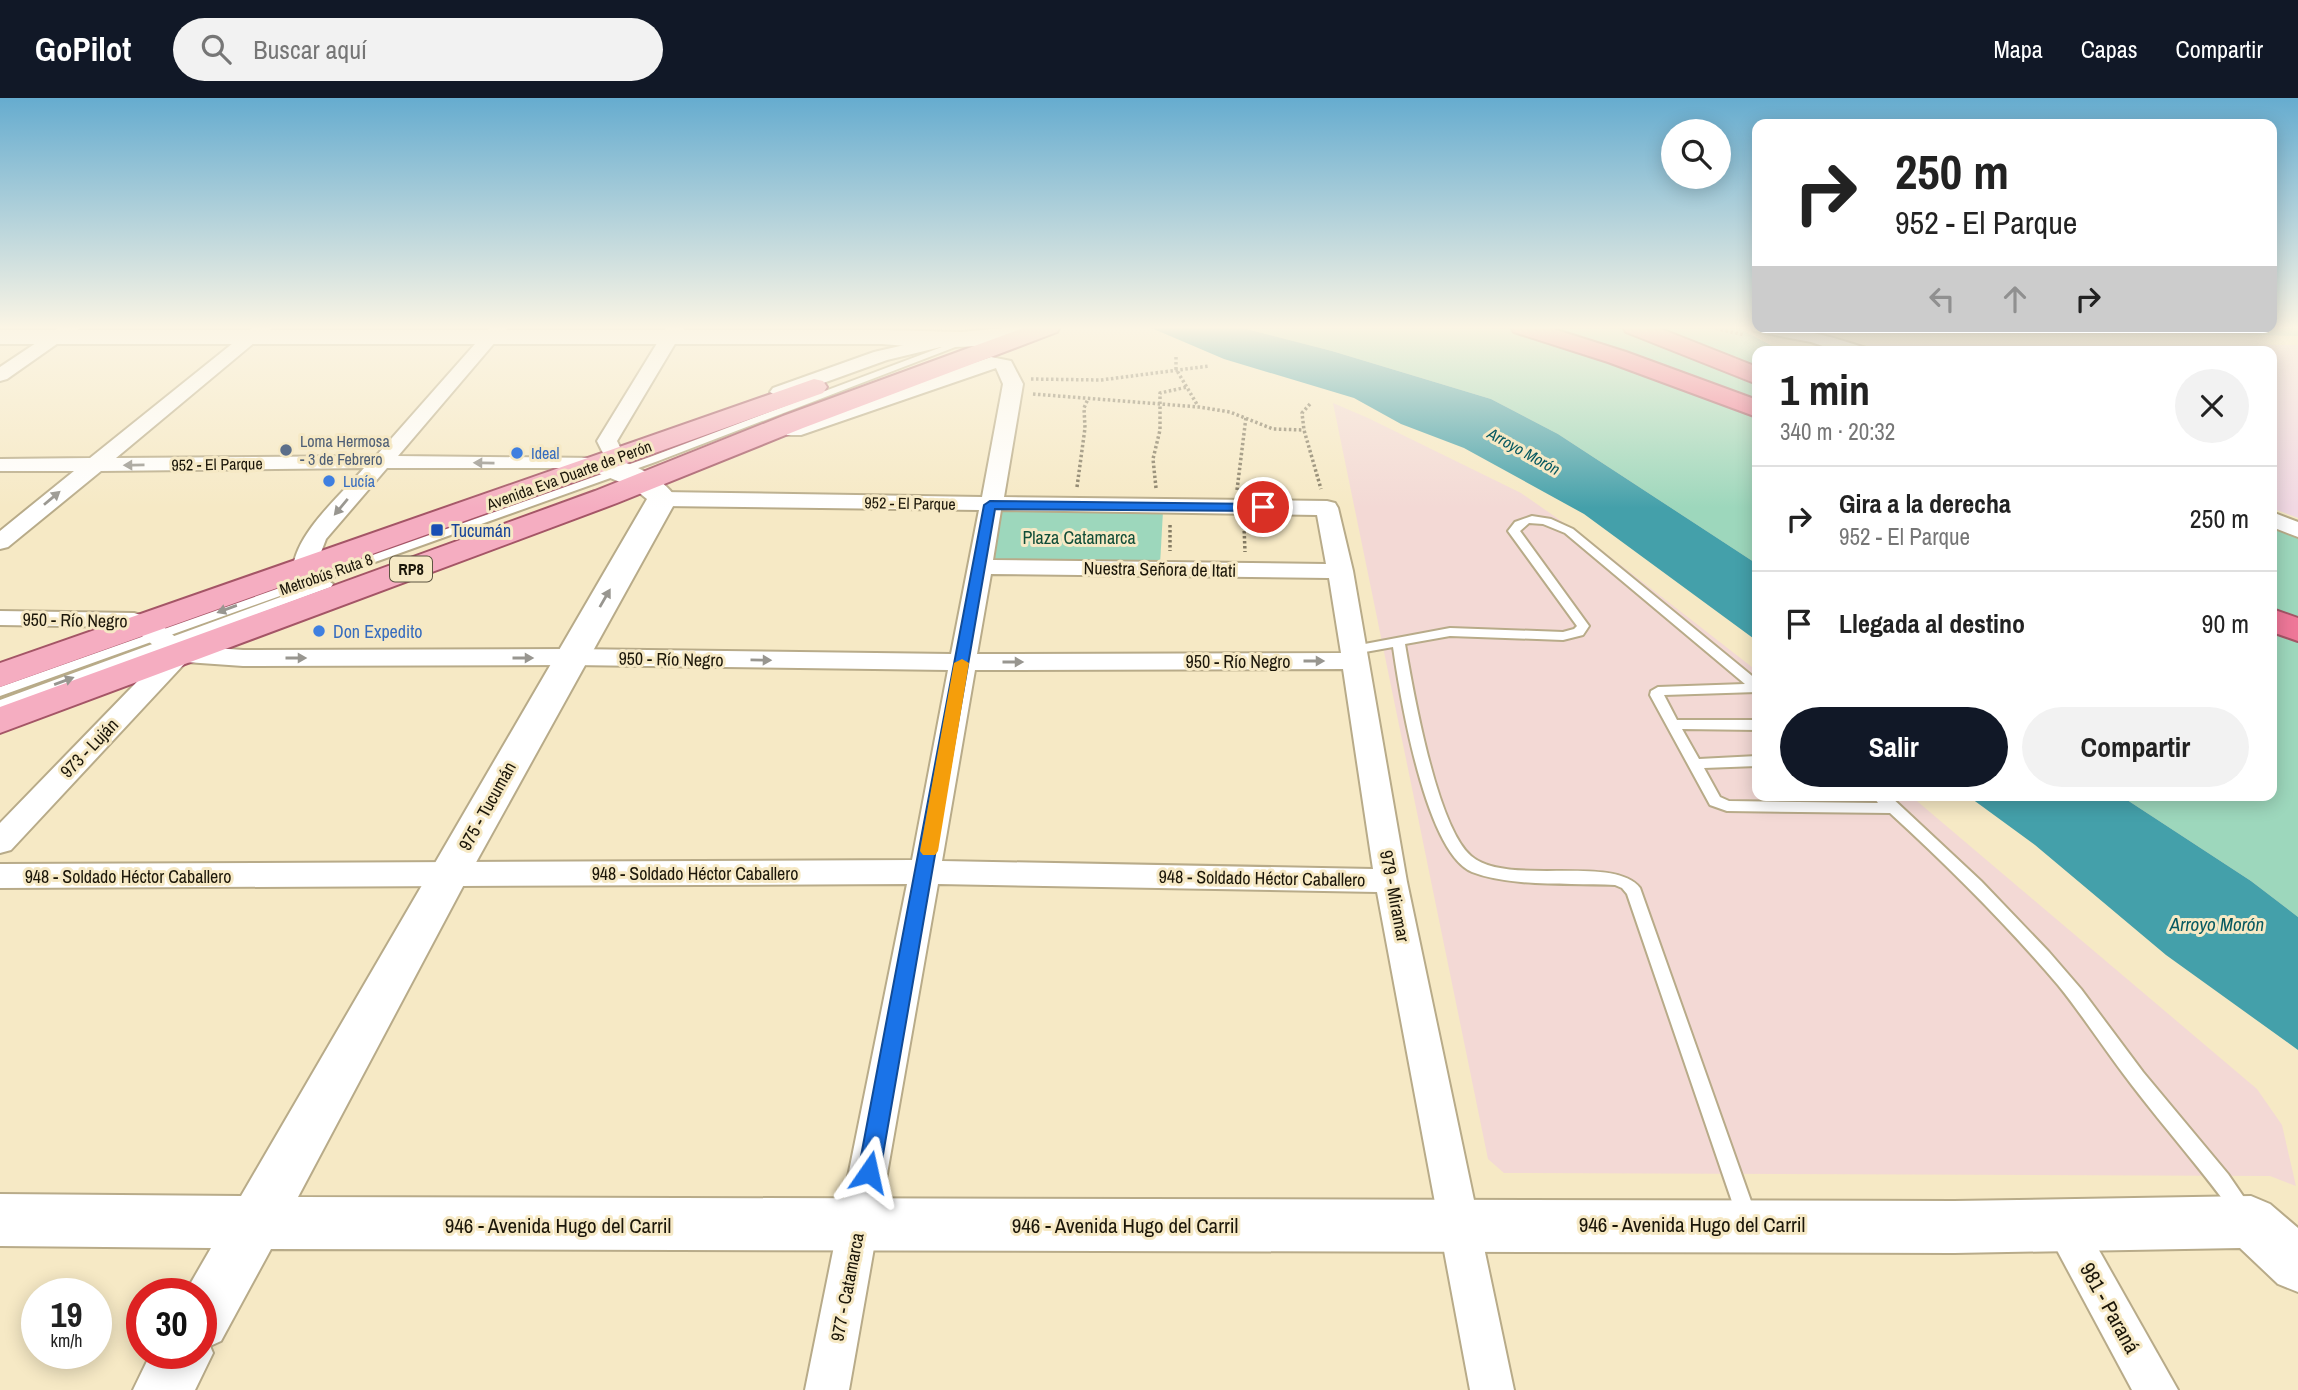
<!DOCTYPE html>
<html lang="es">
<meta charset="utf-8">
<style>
:root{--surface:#fff;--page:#f2f2f2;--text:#222;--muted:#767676;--line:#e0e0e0;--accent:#111827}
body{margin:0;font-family:"Archivo Narrow",sans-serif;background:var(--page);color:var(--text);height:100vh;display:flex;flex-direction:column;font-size:26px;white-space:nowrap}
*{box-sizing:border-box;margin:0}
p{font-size:23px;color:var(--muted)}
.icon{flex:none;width:38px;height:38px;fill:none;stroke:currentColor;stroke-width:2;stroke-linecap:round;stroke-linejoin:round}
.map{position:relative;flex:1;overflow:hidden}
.sheet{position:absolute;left:1752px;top:248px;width:525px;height:455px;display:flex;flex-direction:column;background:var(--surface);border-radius:14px;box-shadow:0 4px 18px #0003}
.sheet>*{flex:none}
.guide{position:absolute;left:1752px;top:21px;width:525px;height:214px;border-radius:14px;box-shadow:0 4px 18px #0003;background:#fff;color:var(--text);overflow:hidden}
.controls{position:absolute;left:1661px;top:21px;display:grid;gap:14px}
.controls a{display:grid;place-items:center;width:70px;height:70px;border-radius:50%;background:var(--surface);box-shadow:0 4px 18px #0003;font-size:35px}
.speed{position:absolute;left:21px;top:1180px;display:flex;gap:14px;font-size:35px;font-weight:700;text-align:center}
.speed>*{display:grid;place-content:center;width:91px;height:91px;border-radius:50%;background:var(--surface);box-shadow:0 4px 18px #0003;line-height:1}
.speed small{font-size:18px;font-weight:400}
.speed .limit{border:10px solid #d22;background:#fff;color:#111}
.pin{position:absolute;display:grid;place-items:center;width:60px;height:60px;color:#fff;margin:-30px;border:4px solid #fff;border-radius:50%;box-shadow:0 2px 7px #0007}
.me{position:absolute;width:77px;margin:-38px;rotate:11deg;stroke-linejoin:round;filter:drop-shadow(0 0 5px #0008)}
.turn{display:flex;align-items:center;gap:24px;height:147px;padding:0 28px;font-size:32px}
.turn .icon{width:91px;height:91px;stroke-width:2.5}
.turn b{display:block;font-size:49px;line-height:60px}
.lanes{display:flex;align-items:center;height:66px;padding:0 28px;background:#0003;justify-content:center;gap:35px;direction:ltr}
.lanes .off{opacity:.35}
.round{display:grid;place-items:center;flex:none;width:74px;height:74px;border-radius:37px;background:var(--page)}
.summary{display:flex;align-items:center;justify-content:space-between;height:119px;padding:0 28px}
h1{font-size:42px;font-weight:700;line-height:52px}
.action{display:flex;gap:14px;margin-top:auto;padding:14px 28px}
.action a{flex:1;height:80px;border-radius:42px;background:var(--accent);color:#fff;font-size:28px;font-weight:700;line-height:80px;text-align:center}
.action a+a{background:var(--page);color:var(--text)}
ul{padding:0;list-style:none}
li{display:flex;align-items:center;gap:21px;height:105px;padding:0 28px;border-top:2px solid var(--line)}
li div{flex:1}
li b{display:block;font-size:26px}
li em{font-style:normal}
header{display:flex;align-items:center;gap:42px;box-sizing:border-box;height:98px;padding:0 35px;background:var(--accent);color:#fff}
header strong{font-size:33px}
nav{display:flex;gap:38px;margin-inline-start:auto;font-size:24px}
.search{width:490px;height:63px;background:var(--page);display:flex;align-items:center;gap:18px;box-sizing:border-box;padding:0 24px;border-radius:38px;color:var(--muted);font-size:26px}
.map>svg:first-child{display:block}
.commercial{fill:#f1d8e3}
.industrial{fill:#f3d9d5}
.green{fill:#9dd7bc}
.water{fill:#44a0aa}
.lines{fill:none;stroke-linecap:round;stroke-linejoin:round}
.lane-casing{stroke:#b8ab89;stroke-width:4}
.street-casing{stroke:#b8ab89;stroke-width:4}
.secondary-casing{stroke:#b8ab89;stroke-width:4}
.primary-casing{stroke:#a45566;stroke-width:4}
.highway-casing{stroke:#a45566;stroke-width:4}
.path{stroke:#847b63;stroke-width:3.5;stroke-dasharray:2.5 2.5;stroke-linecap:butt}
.lane{fill:#fff;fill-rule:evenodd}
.street{fill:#fff;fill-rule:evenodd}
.secondary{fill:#fff;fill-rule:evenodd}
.primary{fill:#f5adc1;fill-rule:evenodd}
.highway{fill:#ee7798;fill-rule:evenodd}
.oneway{fill:#989690}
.route{fill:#1a73e8;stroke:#114b97;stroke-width:2}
.slow{fill:#f59e0b}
.service-dot{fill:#5c6f8a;stroke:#f6e9c5;stroke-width:2.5}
.shop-dot{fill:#3f7fe0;stroke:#f6e9c5;stroke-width:2.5}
.transit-dot{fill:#1a4fb4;stroke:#f6e9c5;stroke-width:2.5}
.labels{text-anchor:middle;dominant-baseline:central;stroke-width:6;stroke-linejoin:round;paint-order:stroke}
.far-service-label{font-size:16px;fill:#4e5e75;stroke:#f6e9c5;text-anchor:start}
.far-water-label{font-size:16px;font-style:italic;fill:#065860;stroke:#f6e9c5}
.far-shop-label{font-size:16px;fill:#366cbe;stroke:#f6e9c5;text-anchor:start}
.far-street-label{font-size:16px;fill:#1b1609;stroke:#f6e9c5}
.shield{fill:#f6e9c5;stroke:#5d5541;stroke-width:2}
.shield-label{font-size:16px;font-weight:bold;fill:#1b1609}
.transit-label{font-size:18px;fill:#164399;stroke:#f6e9c5;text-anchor:start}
.park-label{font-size:18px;fill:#114d38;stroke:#f6e9c5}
.street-label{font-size:18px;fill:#1b1609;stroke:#f6e9c5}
.shop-label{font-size:18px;fill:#366cbe;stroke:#f6e9c5;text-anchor:start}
.water-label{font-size:19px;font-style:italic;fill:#065860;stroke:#f6e9c5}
.near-street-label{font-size:21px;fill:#1b1609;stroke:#f6e9c5}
</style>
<header>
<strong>GoPilot</strong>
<div class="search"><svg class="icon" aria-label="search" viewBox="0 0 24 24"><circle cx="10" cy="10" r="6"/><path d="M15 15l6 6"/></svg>Buscar aquí</div>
<nav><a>Mapa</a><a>Capas</a><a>Compartir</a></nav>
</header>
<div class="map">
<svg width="2298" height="1292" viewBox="0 0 2298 1292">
<rect width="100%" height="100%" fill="#f6e9c5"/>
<path class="commercial" d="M 1865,246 L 2298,247 L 2298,420 L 2272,410 L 2272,254 L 1883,254 Z"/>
<path class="industrial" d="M 1333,305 L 1368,320 L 1521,395 L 1590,443 L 1757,573 L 1757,698 L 1911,698 L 2257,991 L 2282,1027 L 2296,1088 L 2270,1078 L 1504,1075 L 1488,1061 Z"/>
<g class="green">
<path d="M 1239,229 L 1736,229 L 1784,254 L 1757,254 L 1757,466 L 1558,336 L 1491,301 L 1332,253 Z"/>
<path d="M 1999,229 L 2298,229 L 2298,238 Z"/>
<path d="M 1002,411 L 1163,413 L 1160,467 L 990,464 Z"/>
<path d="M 2272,428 L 2298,438 L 2298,819 L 2251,783 L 2121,698 L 2272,698 Z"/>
</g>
<g class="water">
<path d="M 1149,229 L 1239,229 L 1332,253 L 1491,301 L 1558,336 L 1757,466 L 1757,543 L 1584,416 L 1464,350 L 1401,326 L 1354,300 L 1224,261 Z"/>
<path d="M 1968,698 L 2121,698 L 2251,783 L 2298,819 L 2298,952 L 2166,857 L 2035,747 Z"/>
</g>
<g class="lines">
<g class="lane-casing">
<g id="lane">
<path d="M 963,241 L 971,243 L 658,363 L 0,598 L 0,589 L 650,359 Z"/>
<path d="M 1532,418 L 1551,421 L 1573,431 L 1757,582 L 1757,594 L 1664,597 L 1677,622 L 1757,622 L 1757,632 L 1682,631 L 1699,661 L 1757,658 L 1757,668 L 1704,670 L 1720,699 L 1729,703 L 1878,705 L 1873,698 L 1890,698 L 1981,783 L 2049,854 L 2081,891 L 2143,974 L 2228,1076 L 2254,1114 L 2251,1121 L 2244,1123 L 2237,1121 C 2204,1074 2166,1032 2131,986 C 2106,954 2084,919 2058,887 C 2006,826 1949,769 1890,715 L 1727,713 L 1710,707 L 1650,597 L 1651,593 L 1658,589 L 1745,586 L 1565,435 L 1543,426 L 1529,425 L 1520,433 L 1589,528 L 1583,537 L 1563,542 L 1450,538 L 1405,546 C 1413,593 1437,729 1471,758 C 1506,789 1614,756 1640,790 L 1757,1120 L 1754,1127 L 1747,1129 L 1740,1127 L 1627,796 L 1622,790 L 1615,787 C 1573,785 1510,789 1472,774 C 1425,754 1400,597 1393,549 L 1354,556 L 1348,552 L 1354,548 L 1450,530 L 1563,534 L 1574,531 L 1577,528 L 1508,433 L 1515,424 Z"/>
<path d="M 327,482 L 333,486 L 331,489 L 0,611 L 0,602 Z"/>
</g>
</g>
<g class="street-casing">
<g id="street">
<path d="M 60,229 L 81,229 L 7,281 L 0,283 L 0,269 Z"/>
<path d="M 253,229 L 273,229 L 116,360 L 376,358 L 490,229 L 508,229 L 398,358 L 595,360 L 603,355 L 597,343 L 667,229 L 685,229 L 617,343 L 622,353 L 615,358 L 608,370 L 387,370 L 326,441 L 313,475 L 297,475 L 293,470 C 297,434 341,397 364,370 L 101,373 L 8,449 L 0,451 L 0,433 L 74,373 L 0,373 L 0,361 L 90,360 Z"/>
<path d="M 1751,229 C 1791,227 1827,237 1866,250 L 1868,254 L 1840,254 L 1811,244 L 1754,233 Z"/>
<path d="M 939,239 L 948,244 L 945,248 L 887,262 L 787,298 L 780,300 L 770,294 L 773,290 L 874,254 Z"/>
<path d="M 991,259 L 1011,263 L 1023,286 L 1004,399 L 1327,403 L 1335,405 L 1338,410 L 1353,473 L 1407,784 L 1514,1292 L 1470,1292 L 1377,794 L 938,786 L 849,1292 L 805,1292 L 907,786 L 0,790 L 0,766 L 912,762 L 948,572 L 571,567 L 243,568 L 186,564 L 11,752 L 0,755 L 0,725 L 164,556 L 131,529 L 0,527 L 0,513 L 134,515 L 154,521 L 186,548 L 243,552 L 571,551 L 951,556 L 979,412 L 662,408 L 654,406 L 651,401 L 654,396 L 662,394 L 982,399 L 1003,286 L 996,270 L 801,337 L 787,337 L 784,333 L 787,329 ZM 1001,412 L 1317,417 L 1326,466 L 993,462 ZM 991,476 L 1329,480 L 1341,555 L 977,556 ZM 1343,571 L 1373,771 L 942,763 L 975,572 Z"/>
<path d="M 2272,414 L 2298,424 L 2298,439 L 2272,429 Z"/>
<path d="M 2064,1109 L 2078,1115 L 2178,1292 L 2132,1292 L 2044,1128 L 2050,1115 Z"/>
</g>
</g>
<g class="secondary-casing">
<g id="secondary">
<path d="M 1016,229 L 1049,229 L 1051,232 L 1048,237 C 993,251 937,251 882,246 L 0,246 L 0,232 L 882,232 L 961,234 Z"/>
<path d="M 601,357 C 630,365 660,376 677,401 L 469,777 L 298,1099 L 1954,1103 L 2251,1098 L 2270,1106 L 2298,1130 L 2298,1194 L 2278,1186 L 2240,1150 L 1954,1155 L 271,1151 L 221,1243 L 210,1248 L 213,1255 L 195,1292 L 133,1292 L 151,1255 L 201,1255 L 201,1195 L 185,1195 L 211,1150 L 0,1148 L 0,1096 L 241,1098 L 647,401 L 632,389 L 591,372 L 586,366 L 591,360 Z"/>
</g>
</g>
<g class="primary-casing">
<g id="primary">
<path d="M 1026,229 L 1060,229 L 1057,234 L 803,330 L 617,405 L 0,635 L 0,609 L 595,393 L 783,318 Z"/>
<path d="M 814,281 L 823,283 L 827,289 L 823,295 L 0,589 L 0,565 Z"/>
</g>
</g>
<g class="highway-casing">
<g id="highway">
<path d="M 1511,229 L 1547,229 L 1626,254 L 1757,302 L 1757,319 L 1608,264 L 1514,234 Z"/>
<path d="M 1623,229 L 1656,229 L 1757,269 L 1757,286 L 1626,234 Z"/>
<path d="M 2272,511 L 2298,520 L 2298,543 L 2272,534 Z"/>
</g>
</g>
<g class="path">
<path d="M 1711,229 L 1744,237"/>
<path d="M 1176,259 L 1176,271 L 1198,308"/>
<path d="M 1031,281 L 1101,282 L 1209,268"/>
<path d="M 1033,296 L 1199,309 L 1230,314 L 1273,331 L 1304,332"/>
<path d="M 1310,306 L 1302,315 L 1304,332 L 1321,391"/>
<path d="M 1077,389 L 1085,330 L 1084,310 L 1088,301"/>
<path d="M 1156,390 L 1153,361 L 1160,332 L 1160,295 L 1187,289"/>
<path d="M 1237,392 L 1246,319"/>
<path d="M 1170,427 L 1170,453"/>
<path d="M 1244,428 L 1245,454"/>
</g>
<use href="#lane" class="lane"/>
<use href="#street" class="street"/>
<use href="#secondary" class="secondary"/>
<use href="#primary" class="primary"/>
<use href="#highway" class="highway"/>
</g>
<defs><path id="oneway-solid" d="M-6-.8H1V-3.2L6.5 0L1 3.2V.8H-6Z" transform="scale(1.75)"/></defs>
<g class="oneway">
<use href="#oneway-solid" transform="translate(484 365) rotate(-179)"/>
<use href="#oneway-solid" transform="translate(134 367) rotate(179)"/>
<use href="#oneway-solid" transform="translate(52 400) rotate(-40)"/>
<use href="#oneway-solid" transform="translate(341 409) rotate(130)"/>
<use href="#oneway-solid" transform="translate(605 500) rotate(-60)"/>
<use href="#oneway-solid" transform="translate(227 511) rotate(160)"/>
<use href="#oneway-solid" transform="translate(296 560)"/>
<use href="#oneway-solid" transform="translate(523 560)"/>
<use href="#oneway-solid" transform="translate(761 562) rotate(1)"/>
<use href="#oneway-solid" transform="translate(1314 563)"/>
<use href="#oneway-solid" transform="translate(1013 564)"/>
<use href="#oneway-solid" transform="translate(64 583) rotate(-20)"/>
</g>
<linearGradient id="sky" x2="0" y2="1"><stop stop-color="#66accf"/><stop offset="0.56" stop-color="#fbf5e5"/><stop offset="1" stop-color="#fbf5e5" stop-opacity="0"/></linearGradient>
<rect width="2298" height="410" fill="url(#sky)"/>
<path class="route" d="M 990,403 L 1263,406 L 1270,409 L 1263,413 L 995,411 L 880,1074 L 877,1081 L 869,1084 L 861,1081 L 858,1074 L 984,407 Z"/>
<path class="slow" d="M 962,561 L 969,565 L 938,753 L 935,757 L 923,757 L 920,753 L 954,565 Z"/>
<circle class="service-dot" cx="286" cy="352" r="7"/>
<g class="shop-dot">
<circle cx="517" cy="355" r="7"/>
<circle cx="329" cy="383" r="7"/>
<circle cx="319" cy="533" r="7"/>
</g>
<rect class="transit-dot" x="430" y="425" width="14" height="14" rx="3.5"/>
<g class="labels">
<g class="far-service-label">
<text x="300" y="343">Loma Hermosa<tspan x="300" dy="18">- 3 de Febrero</tspan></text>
</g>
<g class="far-water-label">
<text transform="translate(1524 353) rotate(29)">Arroyo Morón</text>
</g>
<g class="far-shop-label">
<text x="531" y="355">Ideal</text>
<text x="343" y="383">Lucía</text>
</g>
<g class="far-street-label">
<text transform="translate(217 366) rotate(-1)">952 - El Parque</text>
<text transform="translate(569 377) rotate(-20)">Avenida Eva Duarte de Perón</text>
<text transform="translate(910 405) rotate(1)">952 - El Parque</text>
<text transform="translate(326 476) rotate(-19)">Metrobús Ruta 8</text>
</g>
<rect class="shield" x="390" y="458.5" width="42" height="25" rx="5"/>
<g class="shield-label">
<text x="411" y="471">RP8</text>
</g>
<g class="transit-label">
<text x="451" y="432">Tucumán</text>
</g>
<g class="park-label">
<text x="1079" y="439">Plaza Catamarca</text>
</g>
<g class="street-label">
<text transform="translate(1160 471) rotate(1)">Nuestra Señora de Itati</text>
<text transform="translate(75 522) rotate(1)">950 - Río Negro</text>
<text transform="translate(671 561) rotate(1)">950 - Río Negro</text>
<text x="1238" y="563">950 - Río Negro</text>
<text transform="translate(89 650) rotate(-46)">973 - Luján</text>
<text transform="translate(487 708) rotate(-61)">975 - Tucumán</text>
<text x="695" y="775">948 - Soldado Héctor Caballero</text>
<text x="128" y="778">948 - Soldado Héctor Caballero</text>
<text transform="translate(1262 780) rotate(1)">948 - Soldado Héctor Caballero</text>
<text transform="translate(1395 798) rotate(79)">979 - Miramar</text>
<text transform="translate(847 1189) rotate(-79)">977 - Catamarca</text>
</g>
<g class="shop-label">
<text x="333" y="533">Don Expedito</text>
</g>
<g class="water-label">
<text x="2217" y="826">Arroyo Morón</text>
</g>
<g class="near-street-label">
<text x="1692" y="1126">946 - Avenida Hugo del Carril</text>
<text x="558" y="1127">946 - Avenida Hugo del Carril</text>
<text x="1125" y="1127">946 - Avenida Hugo del Carril</text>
<text transform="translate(2110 1210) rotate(61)">981 - Paraná</text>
</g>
</g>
</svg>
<div class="controls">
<a><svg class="icon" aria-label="search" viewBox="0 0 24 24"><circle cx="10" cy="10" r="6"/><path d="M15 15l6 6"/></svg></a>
</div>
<div class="speed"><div>19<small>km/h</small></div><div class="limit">30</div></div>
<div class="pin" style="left:1263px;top:409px;background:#d93025"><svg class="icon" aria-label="arrive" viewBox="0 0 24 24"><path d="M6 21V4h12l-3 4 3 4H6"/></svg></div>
<svg class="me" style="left:869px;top:1074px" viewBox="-20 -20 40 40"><path d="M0-17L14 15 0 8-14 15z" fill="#1a73e8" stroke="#fff" stroke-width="4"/></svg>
<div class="guide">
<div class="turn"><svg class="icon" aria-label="right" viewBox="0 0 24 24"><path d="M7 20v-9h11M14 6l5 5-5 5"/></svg><div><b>250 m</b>952 - El Parque</div></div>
<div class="lanes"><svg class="icon off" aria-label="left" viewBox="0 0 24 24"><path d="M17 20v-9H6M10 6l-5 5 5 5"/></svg><svg class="icon off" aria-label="ahead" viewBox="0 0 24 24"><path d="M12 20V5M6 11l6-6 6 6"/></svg><svg class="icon" aria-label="right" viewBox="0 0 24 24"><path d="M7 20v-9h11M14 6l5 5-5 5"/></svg></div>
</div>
<section class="sheet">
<div class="summary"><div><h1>1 min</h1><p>340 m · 20:32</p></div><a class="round"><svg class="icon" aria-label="close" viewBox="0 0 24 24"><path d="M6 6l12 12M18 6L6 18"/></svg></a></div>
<ul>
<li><svg class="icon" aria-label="right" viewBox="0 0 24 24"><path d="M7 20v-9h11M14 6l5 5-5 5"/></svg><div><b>Gira a la derecha</b><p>952 - El Parque</p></div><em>250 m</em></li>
<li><svg class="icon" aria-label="arrive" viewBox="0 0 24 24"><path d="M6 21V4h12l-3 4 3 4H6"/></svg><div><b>Llegada al destino</b></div><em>90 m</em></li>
</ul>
<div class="action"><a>Salir</a><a>Compartir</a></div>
</section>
</div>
